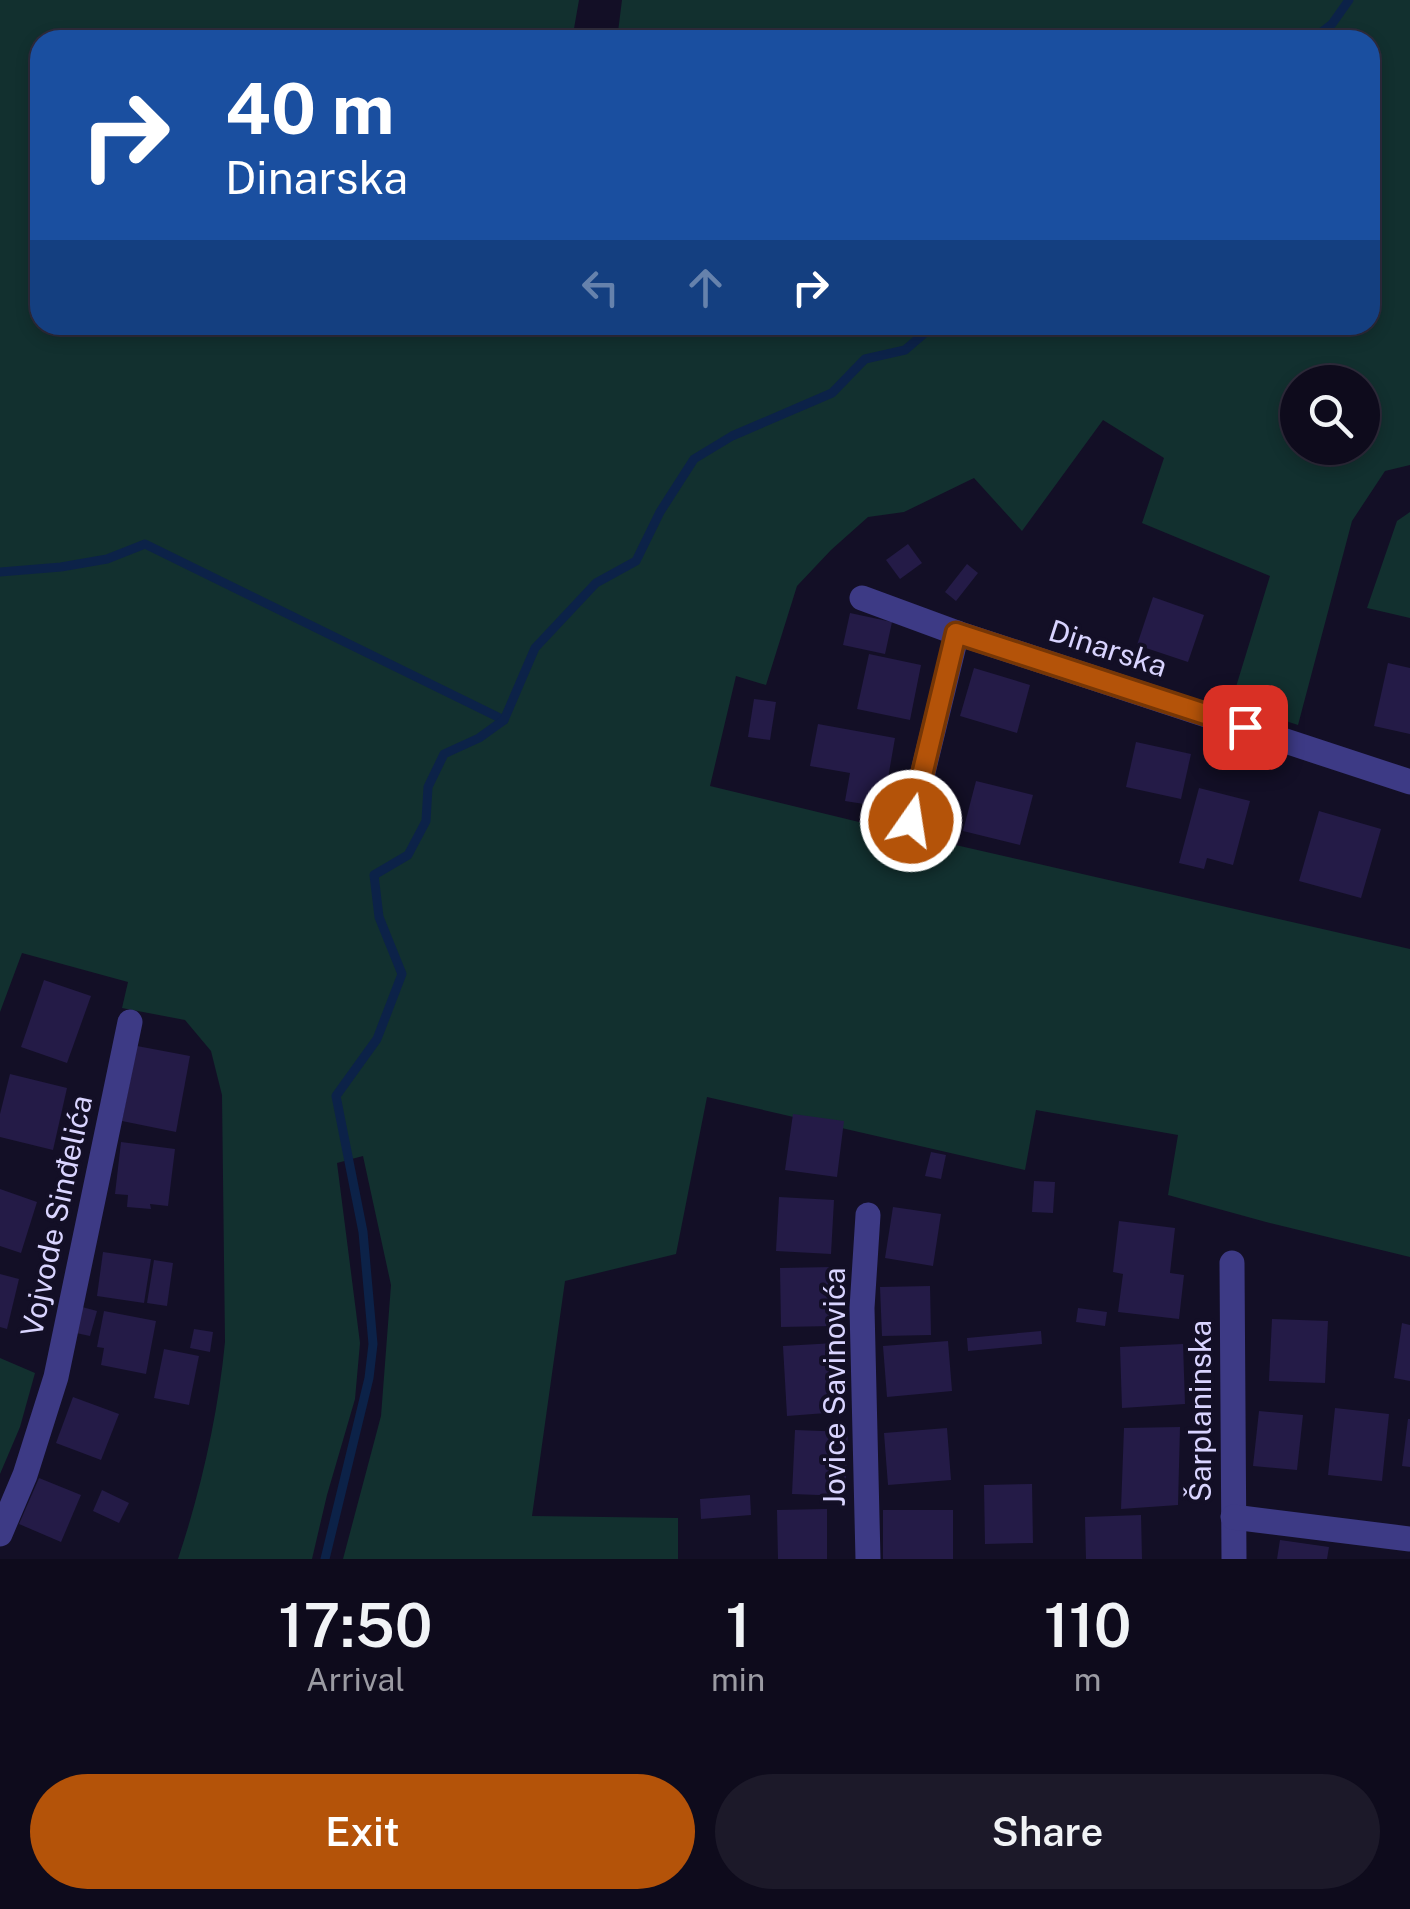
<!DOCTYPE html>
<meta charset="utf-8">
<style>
:root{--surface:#0e0b1c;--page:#1c1929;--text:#f1f3f6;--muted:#9b9ba3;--line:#2e2b3b;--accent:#b45309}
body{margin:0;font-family:"Public Sans",sans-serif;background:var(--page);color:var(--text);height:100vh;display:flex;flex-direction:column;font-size:38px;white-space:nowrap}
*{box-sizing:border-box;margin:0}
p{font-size:32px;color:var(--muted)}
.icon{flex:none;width:55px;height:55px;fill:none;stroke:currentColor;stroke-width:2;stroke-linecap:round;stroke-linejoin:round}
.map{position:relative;height:1559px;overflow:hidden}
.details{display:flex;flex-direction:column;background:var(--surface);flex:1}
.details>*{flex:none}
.banner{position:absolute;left:30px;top:30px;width:1350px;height:305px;border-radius:30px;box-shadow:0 5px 15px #0003,0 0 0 2px var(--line);background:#1a4fa0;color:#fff;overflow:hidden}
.tools{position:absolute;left:1280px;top:365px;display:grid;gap:20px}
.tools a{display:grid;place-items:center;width:100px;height:100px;border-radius:50%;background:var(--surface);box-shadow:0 5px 15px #0003,0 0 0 2px var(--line);font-size:50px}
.pin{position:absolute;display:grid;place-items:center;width:85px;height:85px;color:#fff;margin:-42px;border-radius:20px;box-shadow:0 5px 15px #0006}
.me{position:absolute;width:110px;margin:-55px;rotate:13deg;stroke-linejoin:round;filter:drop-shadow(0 0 8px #0008)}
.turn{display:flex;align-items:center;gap:35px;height:210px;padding:0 30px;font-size:45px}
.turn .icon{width:130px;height:130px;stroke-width:2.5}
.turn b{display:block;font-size:70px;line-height:85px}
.lanes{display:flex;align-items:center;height:95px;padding:0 30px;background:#0003;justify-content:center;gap:50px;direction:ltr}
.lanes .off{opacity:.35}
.eta{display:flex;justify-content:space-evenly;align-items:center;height:170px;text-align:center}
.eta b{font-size:60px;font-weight:600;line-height:70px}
.action{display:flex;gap:20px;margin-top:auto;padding:20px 30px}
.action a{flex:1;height:115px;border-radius:60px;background:var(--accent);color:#fff;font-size:40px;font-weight:600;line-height:115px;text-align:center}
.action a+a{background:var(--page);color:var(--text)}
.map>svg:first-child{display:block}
.green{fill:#12302f;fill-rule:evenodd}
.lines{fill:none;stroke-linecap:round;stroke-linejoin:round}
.stream{stroke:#0c2248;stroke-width:9}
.building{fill:#241b47}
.minor{stroke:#3d3a85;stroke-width:25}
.route-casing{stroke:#753606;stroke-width:25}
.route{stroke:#b45309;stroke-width:18}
.labels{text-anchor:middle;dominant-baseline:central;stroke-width:8;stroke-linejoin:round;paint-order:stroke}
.street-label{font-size:30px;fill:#d9d4ff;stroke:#130f26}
</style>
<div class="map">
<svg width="1410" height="1559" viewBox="0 0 1410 1559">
<rect width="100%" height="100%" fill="#130f26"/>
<g class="green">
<path d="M 0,0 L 579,0 L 572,40 L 40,40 L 40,325 L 1370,325 L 1370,40 L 617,40 L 622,0 L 1410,0 L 1410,465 L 1385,471 L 1352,521 L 1298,725 L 1231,703 L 1270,576 L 1142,523 L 1164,458 L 1103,420 L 1022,531 L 974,478 L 904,512 L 868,517 L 831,550 L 797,586 L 766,685 L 736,676 L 710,786 L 925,838 L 1410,949 L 1410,1257 L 1266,1222 L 1168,1195 L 1178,1135 L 1036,1110 L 1025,1170 L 707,1097 L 676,1254 L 565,1281 L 532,1516 L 678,1518 L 678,1559 L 343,1559 L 381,1416 L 391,1285 L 363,1156 L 337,1163 L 360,1343 L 355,1399 L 327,1495 L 312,1559 L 178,1559 C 201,1490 218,1415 225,1342 L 222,1095 L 211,1051 L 185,1020 L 122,1008 L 128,982 L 22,953 L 0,1012 ZM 1298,382 L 1362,382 L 1362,448 L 1298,448 Z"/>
<path d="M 1410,512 L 1410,618 L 1367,608 L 1397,521 Z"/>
<path d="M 0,1358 L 35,1373 L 20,1427 L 0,1474 Z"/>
</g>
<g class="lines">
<g class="stream">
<path d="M 1311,40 L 1332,24 L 1349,0"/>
<path d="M 0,572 L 61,567 L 107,559 L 145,544 L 504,720"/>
<path d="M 325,1559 L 369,1378 L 373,1344 L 363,1232 L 336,1096 L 377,1039 L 402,974 L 379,917 L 374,875 L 408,855 L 426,821 L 428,787 L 444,754 L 479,738 L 504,720 L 535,648 L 596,583 L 636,561 L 660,512 L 694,459 L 732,436 L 832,393 L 865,359 L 905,350 L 934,325"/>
</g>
</g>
<g class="building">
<path d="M 908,544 L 922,563 L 900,579 L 886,560 Z"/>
<path d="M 967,564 L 978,573 L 956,601 L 945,592 Z"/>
<path d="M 1153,597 L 1204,615 L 1188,662 L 1137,645 Z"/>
<path d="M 850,613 L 892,622 L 885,654 L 843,645 Z"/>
<path d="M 869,654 L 921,665 L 910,720 L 857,709 Z"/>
<path d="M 1388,663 L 1410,668 L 1410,734 L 1374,726 Z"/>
<path d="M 974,668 L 1030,685 L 1017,733 L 960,716 Z"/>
<path d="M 754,699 L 776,702 L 770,740 L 748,737 Z"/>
<path d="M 818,724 L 895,738 L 883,807 L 845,801 L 850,773 L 810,766 Z"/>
<path d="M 1136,742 L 1191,754 L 1181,799 L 1126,787 Z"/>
<path d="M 976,781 L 1033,795 L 1020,845 L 963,831 Z"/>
<path d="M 1199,788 L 1250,801 L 1233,865 L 1207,858 L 1204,869 L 1179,863 Z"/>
<path d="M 1319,811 L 1381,829 L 1361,898 L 1299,881 Z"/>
<path d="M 44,980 L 91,996 L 67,1063 L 21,1047 Z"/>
<path d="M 137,1046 L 190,1056 L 176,1132 L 122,1121 Z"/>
<path d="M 10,1074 L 67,1088 L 53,1150 L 0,1137 L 0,1114 Z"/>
<path d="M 793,1114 L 844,1121 L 837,1177 L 785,1170 Z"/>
<path d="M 121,1142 L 175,1149 L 168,1206 L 150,1204 L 151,1209 L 127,1207 L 128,1195 L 115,1194 Z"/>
<path d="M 931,1152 L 946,1155 L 941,1179 L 925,1176 Z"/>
<path d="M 1034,1181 L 1055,1182 L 1053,1213 L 1032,1212 Z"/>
<path d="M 0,1189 L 37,1202 L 21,1253 L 0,1246 Z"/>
<path d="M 779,1197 L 834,1200 L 831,1254 L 776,1251 Z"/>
<path d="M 893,1207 L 941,1214 L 933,1266 L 885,1258 Z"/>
<path d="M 1119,1221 L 1175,1228 L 1170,1273 L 1184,1275 L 1179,1319 L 1118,1312 L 1123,1274 L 1113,1272 Z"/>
<path d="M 103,1252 L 151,1259 L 144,1303 L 97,1296 Z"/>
<path d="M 154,1260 L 173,1263 L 167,1306 L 147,1303 Z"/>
<path d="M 833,1267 L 834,1326 L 781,1327 L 780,1268 Z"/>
<path d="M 0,1274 L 19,1279 L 7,1329 L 0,1327 Z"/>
<path d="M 930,1286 L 931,1335 L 882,1336 L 880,1287 Z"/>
<path d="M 82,1307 L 97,1311 L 90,1336 L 76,1333 Z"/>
<path d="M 1078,1308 L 1107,1312 L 1105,1326 L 1076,1322 Z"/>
<path d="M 104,1311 L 156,1321 L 146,1374 L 101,1365 L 104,1348 L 97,1347 Z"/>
<path d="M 1272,1319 L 1328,1321 L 1325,1383 L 1269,1381 Z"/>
<path d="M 1402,1323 L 1410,1325 L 1410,1381 L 1394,1378 Z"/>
<path d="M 194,1329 L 213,1332 L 210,1352 L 190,1348 Z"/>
<path d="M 1041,1331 L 1042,1344 L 968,1351 L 967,1338 Z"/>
<path d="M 948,1341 L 952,1391 L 887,1397 L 883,1346 Z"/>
<path d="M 835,1343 L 839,1412 L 787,1416 L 783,1346 Z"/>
<path d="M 1183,1344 L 1185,1404 L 1122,1408 L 1120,1347 Z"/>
<path d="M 164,1349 L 199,1356 L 189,1405 L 154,1398 Z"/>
<path d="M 73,1397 L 119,1414 L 101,1460 L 56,1443 Z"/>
<path d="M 1335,1408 L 1389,1414 L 1382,1481 L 1328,1475 Z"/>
<path d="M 1259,1411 L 1303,1415 L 1297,1470 L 1253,1466 Z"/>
<path d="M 1408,1419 L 1410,1419 L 1410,1467 L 1402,1466 Z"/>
<path d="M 1180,1427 L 1178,1505 L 1121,1509 L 1124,1428 Z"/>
<path d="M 947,1428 L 951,1480 L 888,1485 L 884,1433 Z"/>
<path d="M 795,1430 L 848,1432 L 845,1496 L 792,1494 Z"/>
<path d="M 39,1478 L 81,1495 L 61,1542 L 19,1524 Z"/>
<path d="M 1032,1484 L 1033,1543 L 985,1544 L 984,1485 Z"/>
<path d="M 102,1490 L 129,1503 L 119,1523 L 93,1511 Z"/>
<path d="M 750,1495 L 751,1515 L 701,1519 L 700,1499 Z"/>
<path d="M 827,1509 L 827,1559 L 778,1559 L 777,1510 Z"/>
<rect x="883" y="1510" width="70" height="49"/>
<path d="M 1141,1515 L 1142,1559 L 1086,1559 L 1085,1517 Z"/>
<path d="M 1280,1540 L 1329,1547 L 1327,1559 L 1277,1559 Z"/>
</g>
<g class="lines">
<g class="minor">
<path d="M 862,598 L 957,633 L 1410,782"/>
<path d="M 911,821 L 957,633"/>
<path d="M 1232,1263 L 1234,1559"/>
<path d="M 1233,1517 L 1410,1539"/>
<path d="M 0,1534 L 25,1475 L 56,1377 L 130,1022"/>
<path d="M 868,1559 L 862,1308 L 868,1215"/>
</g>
</g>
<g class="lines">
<g class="route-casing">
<path id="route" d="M 911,821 L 956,633 L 1245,727"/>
</g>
<use href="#route" class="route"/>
</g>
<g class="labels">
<g class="street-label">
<text transform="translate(1108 648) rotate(18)">Dinarska</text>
<text transform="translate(56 1216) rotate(-78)">Vojvode Sinđelića</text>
<text transform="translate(834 1387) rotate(-90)">Jovice Savinovića</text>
<text transform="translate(1200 1411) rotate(-90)">Šarplaninska</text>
</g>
</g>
</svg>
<div class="tools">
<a><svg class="icon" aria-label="search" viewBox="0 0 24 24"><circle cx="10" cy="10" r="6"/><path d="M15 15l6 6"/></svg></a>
</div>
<div class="pin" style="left:1245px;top:727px;background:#d93025"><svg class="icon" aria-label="arrive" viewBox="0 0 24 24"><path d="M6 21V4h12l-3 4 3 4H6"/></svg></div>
<svg class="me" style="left:911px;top:821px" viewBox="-20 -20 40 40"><circle r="17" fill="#b45309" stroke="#fff" stroke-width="3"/><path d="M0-11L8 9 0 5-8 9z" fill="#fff"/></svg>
<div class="banner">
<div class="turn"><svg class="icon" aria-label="right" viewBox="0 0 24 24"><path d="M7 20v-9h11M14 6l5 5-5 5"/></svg><div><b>40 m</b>Dinarska</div></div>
<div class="lanes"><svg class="icon off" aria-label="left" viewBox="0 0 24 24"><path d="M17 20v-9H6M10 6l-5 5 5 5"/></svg><svg class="icon off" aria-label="ahead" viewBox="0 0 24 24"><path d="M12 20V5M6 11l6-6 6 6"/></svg><svg class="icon" aria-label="right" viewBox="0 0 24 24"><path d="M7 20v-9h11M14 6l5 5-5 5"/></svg></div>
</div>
</div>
<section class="details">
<div class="eta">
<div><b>17:50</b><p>Arrival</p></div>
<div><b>1</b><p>min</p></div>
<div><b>110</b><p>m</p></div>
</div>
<div class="action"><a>Exit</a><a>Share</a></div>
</section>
